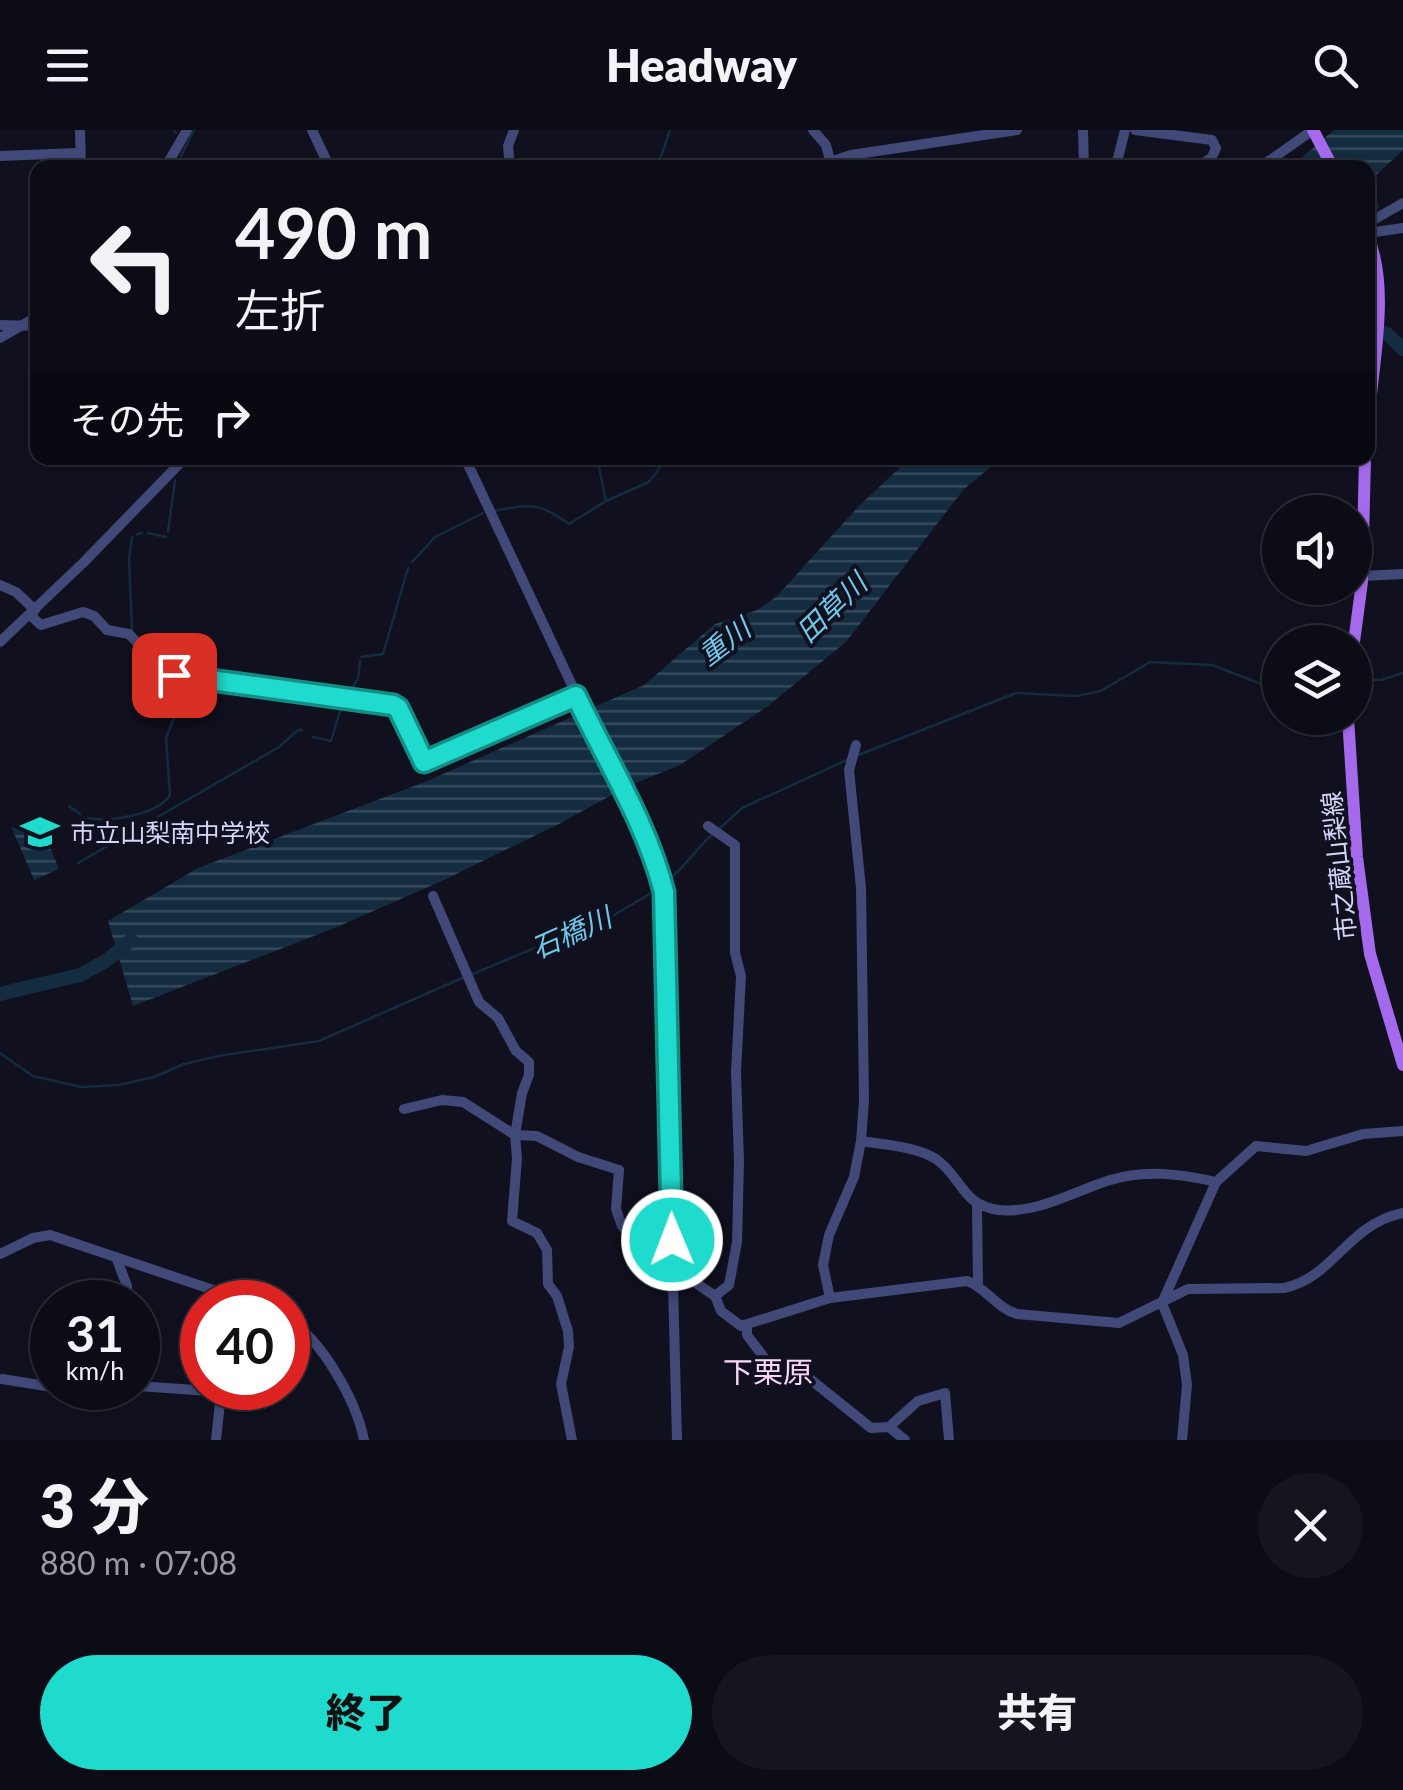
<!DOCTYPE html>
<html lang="ja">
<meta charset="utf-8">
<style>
:root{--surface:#0c0c17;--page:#151520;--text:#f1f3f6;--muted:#9a9ba1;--line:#2c2c36;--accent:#1edbcd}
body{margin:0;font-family:Lato,"Noto Sans JP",sans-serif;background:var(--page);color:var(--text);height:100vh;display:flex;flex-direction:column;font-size:38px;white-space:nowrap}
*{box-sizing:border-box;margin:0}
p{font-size:32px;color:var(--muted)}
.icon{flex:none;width:55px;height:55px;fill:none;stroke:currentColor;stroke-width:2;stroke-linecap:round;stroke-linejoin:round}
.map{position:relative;height:1310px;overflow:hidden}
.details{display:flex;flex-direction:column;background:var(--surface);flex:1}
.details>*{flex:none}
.top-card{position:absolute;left:30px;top:30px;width:1345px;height:305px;border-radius:20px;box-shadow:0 2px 8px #0004,0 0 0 2px var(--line);background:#0c0c17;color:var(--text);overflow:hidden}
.fabs{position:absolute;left:1262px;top:365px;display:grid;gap:20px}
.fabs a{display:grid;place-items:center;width:110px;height:110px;border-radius:50%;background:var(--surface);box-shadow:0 2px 8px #0004,0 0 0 2px var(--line);font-size:50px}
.speed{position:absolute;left:30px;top:1150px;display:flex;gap:20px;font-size:50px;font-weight:700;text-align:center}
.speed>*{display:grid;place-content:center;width:130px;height:130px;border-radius:50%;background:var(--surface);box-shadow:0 2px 8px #0004,0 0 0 2px var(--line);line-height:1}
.speed small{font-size:25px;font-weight:400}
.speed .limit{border:15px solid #d22;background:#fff;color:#111}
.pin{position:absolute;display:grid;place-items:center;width:85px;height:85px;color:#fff;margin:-42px;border-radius:20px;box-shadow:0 5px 15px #0006}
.me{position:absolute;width:110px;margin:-55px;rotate:359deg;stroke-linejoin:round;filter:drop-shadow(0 0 8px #0008)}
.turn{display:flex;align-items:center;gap:35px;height:210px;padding:0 40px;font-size:45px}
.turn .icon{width:130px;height:130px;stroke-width:2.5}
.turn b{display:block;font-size:70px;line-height:85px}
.then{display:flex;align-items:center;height:95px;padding:0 40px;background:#0003;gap:20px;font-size:38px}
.round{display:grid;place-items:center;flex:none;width:105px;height:105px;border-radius:52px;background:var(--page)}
.summary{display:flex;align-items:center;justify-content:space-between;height:170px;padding:0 40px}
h1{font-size:60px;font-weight:800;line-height:75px}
.primary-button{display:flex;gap:20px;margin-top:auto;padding:20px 40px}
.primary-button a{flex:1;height:115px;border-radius:60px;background:var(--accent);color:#111;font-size:40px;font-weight:800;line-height:115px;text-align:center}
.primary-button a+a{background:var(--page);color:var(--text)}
header{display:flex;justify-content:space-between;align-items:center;height:130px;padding:0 40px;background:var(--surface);font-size:45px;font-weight:800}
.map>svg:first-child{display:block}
.water{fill:url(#water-rules)}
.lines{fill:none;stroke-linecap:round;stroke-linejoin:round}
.stream{stroke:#142c40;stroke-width:2.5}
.river{stroke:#142c40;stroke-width:14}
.minor{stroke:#414978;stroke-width:10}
.major{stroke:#a46aeb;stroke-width:12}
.route-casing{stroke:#148e85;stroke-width:25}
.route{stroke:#1edbcd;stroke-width:18}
.labels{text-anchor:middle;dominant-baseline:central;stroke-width:8;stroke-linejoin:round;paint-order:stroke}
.poi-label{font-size:25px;fill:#d4d6f9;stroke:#10101f;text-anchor:start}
.street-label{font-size:25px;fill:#d4d6f9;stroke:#10101f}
.water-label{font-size:28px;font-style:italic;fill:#70c8eb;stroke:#10101f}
.quarter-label{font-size:30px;fill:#f9d6f3;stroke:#10101f}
</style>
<header><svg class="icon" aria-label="menu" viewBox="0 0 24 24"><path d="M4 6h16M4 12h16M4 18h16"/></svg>Headway<svg class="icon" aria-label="search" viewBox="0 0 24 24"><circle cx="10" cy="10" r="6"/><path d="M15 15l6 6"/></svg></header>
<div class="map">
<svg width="1403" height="1310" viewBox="0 0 1403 1310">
<defs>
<pattern id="water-rules" width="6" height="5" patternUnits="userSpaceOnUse" patternTransform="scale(2.5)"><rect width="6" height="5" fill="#142c40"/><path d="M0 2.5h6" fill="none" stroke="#354a5c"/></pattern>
</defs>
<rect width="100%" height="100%" fill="#10101f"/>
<g class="water">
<path d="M 1334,0 L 1403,0 L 1403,20 L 1372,49 L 1379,78 L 1368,84 L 1368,38 L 1290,38 Z"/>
<path d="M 910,328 L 1002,328 L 964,359 L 846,512 L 768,576 L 680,635 L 626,657 L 559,694 L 444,750 L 337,797 L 133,876 L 108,791 L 198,738 L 427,651 L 644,555 L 715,494 L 757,480 L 776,467 L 858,377 Z"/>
<path d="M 37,686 L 59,739 L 34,750 L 11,696 Z"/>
</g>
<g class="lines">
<g class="stream">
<path d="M 174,0 L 176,3"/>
<path d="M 181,26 L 194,0"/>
<path d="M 657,38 L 670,0"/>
<path d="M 606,371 L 649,352 L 667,328"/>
<path d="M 494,381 C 530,374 539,372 569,394 L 606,371 L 597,328"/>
<path d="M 168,402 L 175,350"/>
<path d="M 148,403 L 166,407"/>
<path d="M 137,404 L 142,403"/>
<path d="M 132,407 L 129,428 L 132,500"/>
<path d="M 412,432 L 435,407 L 483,383"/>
<path d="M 361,527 L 383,524 L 408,438"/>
<path d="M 1355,549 L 1381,550 L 1403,543"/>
<path d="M 349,564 L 358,548 L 360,531"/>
<path d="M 313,607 L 331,611 L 342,574"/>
<path d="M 856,626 L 1016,563 L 1076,566 L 1101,561 L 1150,532 L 1212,535 L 1264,555 L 1280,553"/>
<path d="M 69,676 L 80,684"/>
<path d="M 88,688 C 111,692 157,685 170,665 L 166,608 L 186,558 L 183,552"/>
<path d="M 720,698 L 742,678 L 849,629"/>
<path d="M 78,733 L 279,617 L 298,600 L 302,600"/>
<path d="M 664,754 C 684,739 695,719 714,703"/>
<path d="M 470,845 L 614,785 L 658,759"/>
<path d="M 0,923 L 33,946 L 81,957 L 119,955 L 154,947 L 184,934 L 218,926 L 319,911 L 462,848"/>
</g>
<g class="river">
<path d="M 1368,198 L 1387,204 L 1403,219"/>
<path d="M 0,864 L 80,845 L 106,831 L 131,810"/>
</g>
<g class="minor">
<path d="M 80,0 L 81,38"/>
<path d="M 312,0 L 330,38"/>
<path d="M 813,0 L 826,15 L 832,38"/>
<path d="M 1083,0 L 1084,37"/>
<path d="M 1135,0 L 1212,10 L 1216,18 L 1212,27 L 1196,38"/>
<path d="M 0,26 L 78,23"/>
<path d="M 1084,33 L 1130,38"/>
<path d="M 1116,36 L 1125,0"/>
<path d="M 165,38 L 187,0"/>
<path d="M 510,38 L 508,16 L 514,0"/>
<path d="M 811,38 L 851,25 L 1017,0"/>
<path d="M 1259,38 L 1313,0"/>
<path d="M 1368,93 L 1403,73"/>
<path d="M 1368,103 L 1403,98"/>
<path d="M 0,195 L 38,196"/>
<path d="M 0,208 L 38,186"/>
<path d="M 465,328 L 627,672 L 659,744 L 663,763 L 677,1310"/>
<path d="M 1362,446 L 1403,444"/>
<path d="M 0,455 L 16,462 L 35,480"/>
<path d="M 30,485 L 41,495 L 83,482 L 94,486 L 107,500 L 129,504 C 146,522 161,541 185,548 L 393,575 L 398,578 L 425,632 L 576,566"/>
<path d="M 0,512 L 83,433 L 185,328"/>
<path d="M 708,696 L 735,715 L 735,823 L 741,846 L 736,942 L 739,1032 L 737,1112 L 729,1155 L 715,1166"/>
<path d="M 433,766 L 479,872 L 498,888 L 516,921 L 529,932 L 529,945 L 522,963 L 515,1005 L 517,1028 L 512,1091 L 537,1103 L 547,1120 L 548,1154 L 557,1166 L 568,1201 L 569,1217 L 561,1254 L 572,1310"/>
<path d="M 404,979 L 442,970 L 463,972 L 515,1005 L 537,1006 L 578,1027 L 619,1040 L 616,1079 L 622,1096 L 638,1114 L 715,1166 L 721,1181 L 741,1196 L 830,1168 L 967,1151 C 987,1158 996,1178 1017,1184 L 1119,1193 L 1188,1159 L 1284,1158 C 1335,1147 1346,1095 1403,1083"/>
<path d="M 861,1011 C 884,1015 916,1016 936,1029 C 963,1048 961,1075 999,1080 C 1037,1084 1075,1061 1110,1050 C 1145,1039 1181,1044 1216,1052"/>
<path d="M 977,1075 L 978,1155"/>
<path d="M 0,1124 L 33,1108 L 50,1105 L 249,1172"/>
<path d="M 116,1127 L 127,1156 L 128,1172"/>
<path d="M 830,1168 L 823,1135 L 829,1105 L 854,1047 L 861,1011 L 864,970 L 861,758 L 849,640 L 856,615"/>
<path d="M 288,1189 C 322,1210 356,1270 364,1310"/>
<path d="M 747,1196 L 747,1205 L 775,1242 L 794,1241 L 805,1245 L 871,1298 L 889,1297 L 918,1271 L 945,1263 L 949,1310"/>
<path d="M 2,1249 L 52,1257"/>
<path d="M 138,1256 L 209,1261 L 220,1273 L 216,1310"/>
<path d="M 889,1297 L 905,1310"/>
<path d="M 1182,1310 L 1187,1255 L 1183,1225 L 1162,1173 L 1216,1052 L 1256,1016 L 1306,1021 L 1363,1004 L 1403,1001"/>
</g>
<g class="major">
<path d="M 1313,0 L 1333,38"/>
<path d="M 1368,107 C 1391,161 1371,240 1368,298"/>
<path d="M 1354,512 L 1362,452 L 1365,328"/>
<path d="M 1348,588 L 1357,727 L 1370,824 L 1403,935"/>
</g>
</g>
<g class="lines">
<g class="route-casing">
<path id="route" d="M 174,545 L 393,575 L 398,578 L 424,632 L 576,566 C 606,629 647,694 664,762 L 672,1110"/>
</g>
<use href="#route" class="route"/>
</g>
<defs>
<g id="school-bare" transform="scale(3)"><path d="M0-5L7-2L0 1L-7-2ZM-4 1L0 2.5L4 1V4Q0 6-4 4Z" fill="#1edbcd" stroke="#10101f" stroke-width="2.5" paint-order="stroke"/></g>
</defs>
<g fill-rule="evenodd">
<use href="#school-bare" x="40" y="702"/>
</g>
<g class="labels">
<g class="poi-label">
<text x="70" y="702">市立山梨南中学校</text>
</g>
<g class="street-label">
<text transform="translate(1338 736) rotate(-96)">市之蔵山梨線</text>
</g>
<g class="water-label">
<text transform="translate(831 477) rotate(-44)">田草川</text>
<text transform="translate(724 511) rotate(-37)">重川</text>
<text transform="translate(571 802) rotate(-24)">石橋川</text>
</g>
<g class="quarter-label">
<text x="768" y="1241">下栗原</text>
</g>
</g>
</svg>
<div class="fabs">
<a><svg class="icon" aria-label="sound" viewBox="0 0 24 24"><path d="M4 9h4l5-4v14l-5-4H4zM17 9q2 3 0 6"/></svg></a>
<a><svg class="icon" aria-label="layers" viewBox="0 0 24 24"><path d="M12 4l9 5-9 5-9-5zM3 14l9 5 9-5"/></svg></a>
</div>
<div class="speed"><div>31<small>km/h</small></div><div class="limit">40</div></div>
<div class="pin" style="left:174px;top:545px;background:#d93025"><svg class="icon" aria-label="arrive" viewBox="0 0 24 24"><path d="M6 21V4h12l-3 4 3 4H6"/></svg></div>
<svg class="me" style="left:672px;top:1110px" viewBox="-20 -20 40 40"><circle r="17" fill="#1edbcd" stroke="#fff" stroke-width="3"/><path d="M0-11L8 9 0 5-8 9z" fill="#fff"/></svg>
<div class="top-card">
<div class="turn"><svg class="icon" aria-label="left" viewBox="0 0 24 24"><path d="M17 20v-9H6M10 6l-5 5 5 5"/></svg><div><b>490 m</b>左折</div></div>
<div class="then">その先<svg class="icon" aria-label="right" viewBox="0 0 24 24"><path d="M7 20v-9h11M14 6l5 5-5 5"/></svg></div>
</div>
</div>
<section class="details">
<div class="summary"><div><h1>3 分</h1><p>880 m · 07:08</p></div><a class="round"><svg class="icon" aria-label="close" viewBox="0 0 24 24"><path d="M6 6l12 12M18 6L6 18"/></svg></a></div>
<div class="primary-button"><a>終了</a><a>共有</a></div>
</section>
